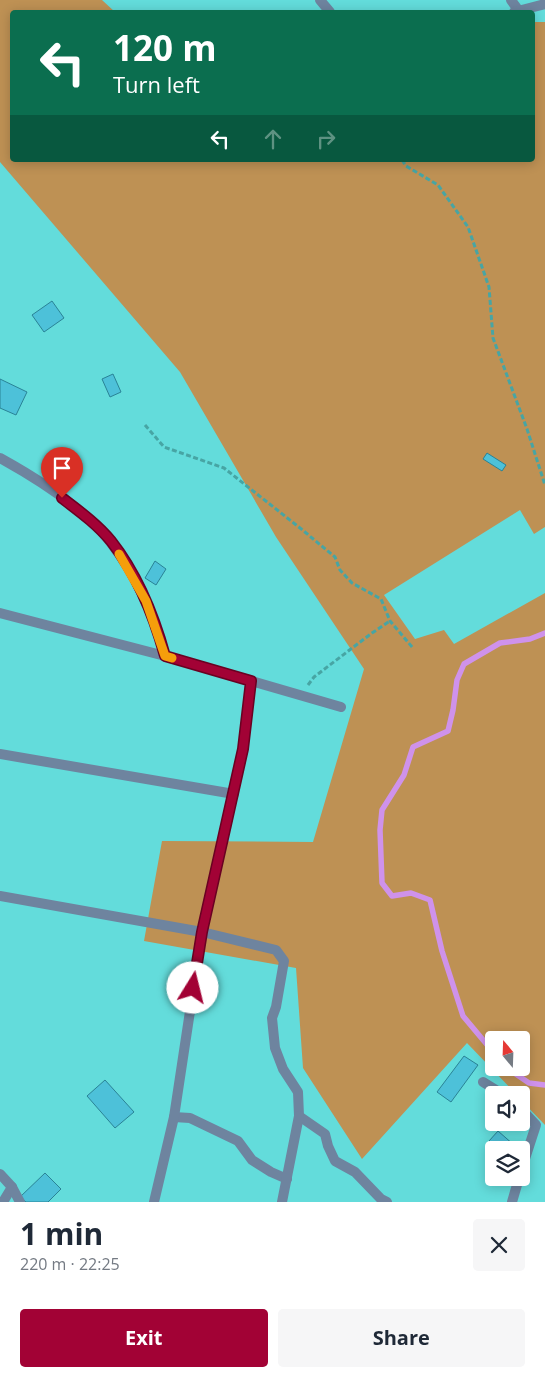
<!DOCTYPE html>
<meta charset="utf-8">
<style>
:root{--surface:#fff;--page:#f6f6f7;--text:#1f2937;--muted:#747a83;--accent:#a20235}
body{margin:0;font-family:"Open Sans",sans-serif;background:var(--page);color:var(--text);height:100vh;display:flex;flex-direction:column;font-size:19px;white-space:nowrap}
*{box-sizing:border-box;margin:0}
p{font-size:16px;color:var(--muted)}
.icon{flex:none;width:28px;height:28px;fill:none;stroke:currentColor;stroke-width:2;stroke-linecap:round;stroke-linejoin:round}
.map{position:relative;height:1202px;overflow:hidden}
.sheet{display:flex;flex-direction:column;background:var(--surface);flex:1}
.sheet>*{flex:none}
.hud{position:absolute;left:10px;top:10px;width:525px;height:152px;border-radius:5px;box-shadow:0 2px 12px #0003;background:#0b6e4f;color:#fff;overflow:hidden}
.needle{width:32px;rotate:341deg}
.controls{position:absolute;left:485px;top:1031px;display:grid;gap:10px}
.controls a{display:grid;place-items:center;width:45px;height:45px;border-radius:5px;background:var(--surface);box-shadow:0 2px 12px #0003;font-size:25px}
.pin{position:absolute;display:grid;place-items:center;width:42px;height:42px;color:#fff;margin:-51px -21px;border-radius:50% 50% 50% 0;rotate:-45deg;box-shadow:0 0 5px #0007}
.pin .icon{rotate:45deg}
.me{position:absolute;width:55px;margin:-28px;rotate:9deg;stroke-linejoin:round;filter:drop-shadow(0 0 4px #0008)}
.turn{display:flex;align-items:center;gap:18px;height:105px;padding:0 20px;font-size:22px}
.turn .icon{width:65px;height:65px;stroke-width:2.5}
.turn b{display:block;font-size:35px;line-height:42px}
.lanes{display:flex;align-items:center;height:48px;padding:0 20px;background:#0003;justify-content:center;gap:25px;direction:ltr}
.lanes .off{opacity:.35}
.round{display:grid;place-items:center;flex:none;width:52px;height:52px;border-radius:5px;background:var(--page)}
.head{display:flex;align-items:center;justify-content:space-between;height:85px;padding:0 20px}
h1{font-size:30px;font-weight:700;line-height:38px}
.primary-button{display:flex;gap:10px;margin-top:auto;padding:10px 20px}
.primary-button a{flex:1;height:58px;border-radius:5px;background:var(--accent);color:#fff;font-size:20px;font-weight:700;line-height:58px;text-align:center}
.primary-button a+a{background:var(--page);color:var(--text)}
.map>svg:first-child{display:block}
.green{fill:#be9154;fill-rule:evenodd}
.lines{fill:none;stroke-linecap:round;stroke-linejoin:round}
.stream{stroke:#cf92eb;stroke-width:5.5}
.building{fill:#4dc1d9;stroke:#2a8396}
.path{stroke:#47a5a4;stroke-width:3;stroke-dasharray:5 2.5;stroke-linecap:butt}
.minor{stroke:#6e849f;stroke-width:10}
.route-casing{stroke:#690122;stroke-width:12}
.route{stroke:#a20235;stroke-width:9}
.slow{stroke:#f59e0b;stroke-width:9}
</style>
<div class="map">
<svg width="545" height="1202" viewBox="0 0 545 1202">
<rect width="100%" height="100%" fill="#63dcdb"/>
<path class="green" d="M 0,0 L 102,0 L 115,12 L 12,12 L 12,160 L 532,160 L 533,22 L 545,22 L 545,527 L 534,534 L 520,510 L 384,595 L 415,639 L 444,630 L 454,644 L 545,593 L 545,1125 L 521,1100 L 521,1095 L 517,1095 L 467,1043 L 362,1159 L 303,1068 L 296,968 L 144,941 L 162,841 L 313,842 L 364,669 L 276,537 L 180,372 L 0,162 ZM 494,1040 L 521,1040 L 521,1068 L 494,1068 Z"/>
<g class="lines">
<g class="stream">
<path d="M 494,1053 L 463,1016 L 442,951 L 430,900 L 411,893 L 392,896 L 382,883 L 380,830 L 382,810 L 404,775 L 413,747 L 448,731 L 453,710 L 457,680 L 464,664 L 500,643 L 530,639 L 545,633"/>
<path d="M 507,1068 L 529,1083 L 545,1085"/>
</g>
</g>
<g class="building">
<path d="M 52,301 L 64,318 L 44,332 L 32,315 Z"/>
<path d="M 113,374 L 121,392 L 110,397 L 102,379 Z"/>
<path d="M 0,379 L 27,392 L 16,415 L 0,408 Z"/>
<path d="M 487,453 L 506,465 L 502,471 L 483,459 Z"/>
<path d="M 155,561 L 166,569 L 156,585 L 145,578 Z"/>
<path d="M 464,1056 L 478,1065 L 451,1102 L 437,1092 Z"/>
<path d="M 105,1080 L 134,1112 L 115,1128 L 87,1096 Z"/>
<path d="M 498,1131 L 514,1145 L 509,1150 L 499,1150 L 489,1141 Z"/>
<path d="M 45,1173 L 61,1189 L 48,1202 L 26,1202 L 20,1197 Z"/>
</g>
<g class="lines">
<g class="path">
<path d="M 402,160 L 406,166 L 438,185 L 468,227 L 489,287 L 493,338 L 527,429 L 545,485"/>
<path d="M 145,425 L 164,447 L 224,468 L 300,528 L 335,557 L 340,570 L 352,583 L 381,599 L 390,621 L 413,648"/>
<path d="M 308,685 L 314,677 L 372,633 L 390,621"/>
</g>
<g class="minor">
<path d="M 320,0 L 330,12"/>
<path d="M 511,0 L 519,11"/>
<path d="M 514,12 L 545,4"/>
<path d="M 0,458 C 38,479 85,508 111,543 C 136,576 154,616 165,656"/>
<path d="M 0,613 L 165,656 L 341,707"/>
<path d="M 0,754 L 234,794"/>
<path d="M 0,896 L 202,932 L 276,950 L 284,961 L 276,1007 L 272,1018 L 275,1048 L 283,1069 L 298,1092 L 299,1116 L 325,1134 L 328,1146 L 335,1161 L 355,1172 L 381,1199 L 387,1202"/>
<path d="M 483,1082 L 504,1095"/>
<path d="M 521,1109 L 536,1125 L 521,1171"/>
<path d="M 174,1117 L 190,1118 L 238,1141 L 252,1160 L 271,1172 L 287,1179"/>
<path d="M 0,1174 L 12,1187 L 3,1202"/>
<path d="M 12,1187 L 20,1202"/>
<path d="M 154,1202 L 174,1117 L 202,932 L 243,749 L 251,681"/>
<path d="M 282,1202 L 299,1116"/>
<path d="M 512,1202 L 519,1178"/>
</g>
</g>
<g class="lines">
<g class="route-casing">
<path id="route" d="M 62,498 C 79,511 97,524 111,541 C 137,574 154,616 165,656 L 251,681 L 243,749 L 202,932 L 193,988"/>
</g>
<use href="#route" class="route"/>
<path class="slow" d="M 119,554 L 146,601 L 165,656 L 172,658"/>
</g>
</svg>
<div class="controls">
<a><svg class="needle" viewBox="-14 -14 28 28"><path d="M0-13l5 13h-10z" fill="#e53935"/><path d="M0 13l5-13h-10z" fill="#747a83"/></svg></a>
<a><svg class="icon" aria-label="sound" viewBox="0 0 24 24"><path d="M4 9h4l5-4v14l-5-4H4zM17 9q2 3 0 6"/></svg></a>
<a><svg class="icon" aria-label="layers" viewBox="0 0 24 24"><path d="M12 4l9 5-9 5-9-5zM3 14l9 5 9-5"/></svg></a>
</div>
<div class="pin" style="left:62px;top:498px;background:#d93025"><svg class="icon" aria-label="arrive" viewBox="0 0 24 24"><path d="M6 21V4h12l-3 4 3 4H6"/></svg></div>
<svg class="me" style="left:193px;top:988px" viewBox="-20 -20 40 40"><circle r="19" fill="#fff"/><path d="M0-13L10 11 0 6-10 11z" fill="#a20235"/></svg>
<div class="hud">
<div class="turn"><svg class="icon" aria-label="left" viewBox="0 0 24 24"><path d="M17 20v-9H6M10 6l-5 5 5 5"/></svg><div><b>120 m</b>Turn left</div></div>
<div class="lanes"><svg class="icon" aria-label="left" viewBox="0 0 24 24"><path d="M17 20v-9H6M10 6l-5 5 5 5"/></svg><svg class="icon off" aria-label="ahead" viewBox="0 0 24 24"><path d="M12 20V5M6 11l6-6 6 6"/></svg><svg class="icon off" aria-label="right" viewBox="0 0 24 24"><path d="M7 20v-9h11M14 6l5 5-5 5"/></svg></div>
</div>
</div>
<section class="sheet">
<div class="head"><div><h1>1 min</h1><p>220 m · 22:25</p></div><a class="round"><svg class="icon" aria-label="close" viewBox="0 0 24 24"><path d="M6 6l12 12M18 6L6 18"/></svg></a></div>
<div class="primary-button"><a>Exit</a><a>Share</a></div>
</section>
